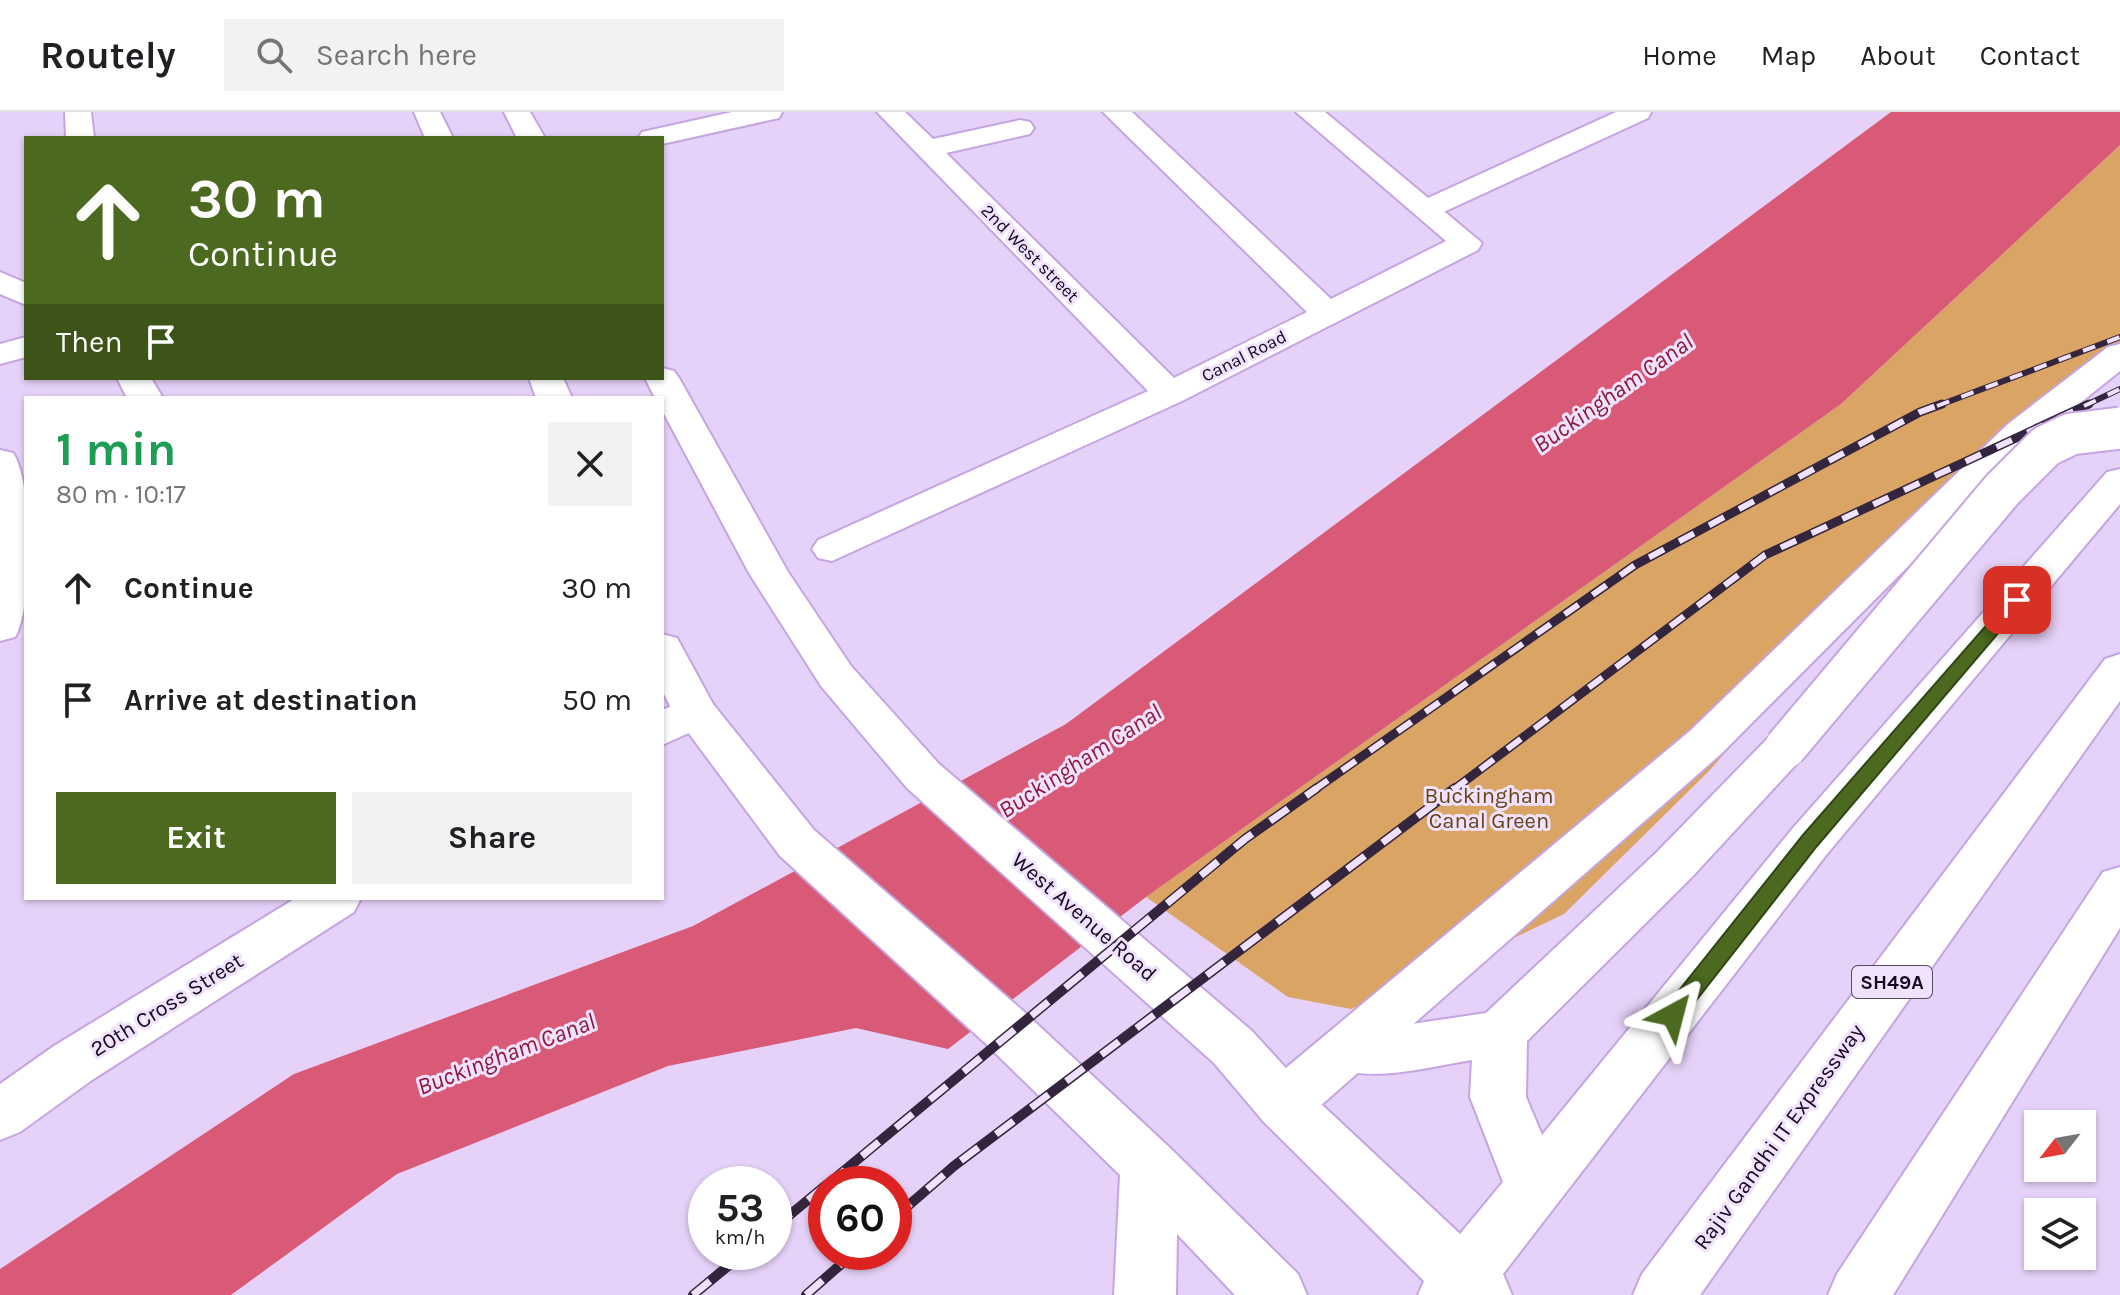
<!DOCTYPE html>
<meta charset="utf-8">
<style>
:root{--surface:#fff;--page:#f2f2f2;--text:#202124;--muted:#757577;--line:#e0e0e0;--accent:#4b6a1f}
body{margin:0;font-family:Karla,sans-serif;background:var(--page);color:var(--text);height:100vh;display:flex;flex-direction:column;font-size:30px;white-space:nowrap}
*{box-sizing:border-box;margin:0}
p{font-size:26px;color:var(--muted)}
.icon{flex:none;width:44px;height:44px;fill:none;stroke:currentColor;stroke-width:2;stroke-linecap:round;stroke-linejoin:round}
.map{position:relative;flex:1;overflow:hidden}
.side{position:absolute;left:24px;top:284px;width:640px;height:504px;display:flex;flex-direction:column;background:var(--surface);border-radius:0px;box-shadow:0 2px 6px #0004}
.side>*{flex:none}
.banner{position:absolute;left:24px;top:24px;width:640px;height:244px;border-radius:0px;box-shadow:0 2px 6px #0004;background:#4b6a1f;color:#fff;overflow:hidden}
.needle{width:52px;rotate:239deg}
.fabs{position:absolute;left:2024px;top:998px;display:grid;gap:16px}
.fabs a{display:grid;place-items:center;width:72px;height:72px;border-radius:0px;background:var(--surface);box-shadow:0 2px 6px #0004;font-size:40px}
.speed{position:absolute;left:688px;top:1054px;display:flex;gap:16px;font-size:40px;font-weight:700;text-align:center}
.speed>*{display:grid;place-content:center;width:104px;height:104px;border-radius:50%;background:var(--surface);box-shadow:0 2px 6px #0004;line-height:1}
.speed small{font-size:20px;font-weight:400}
.speed .limit{border:12px solid #d22;background:#fff;color:#111}
.pin{position:absolute;display:grid;place-items:center;width:68px;height:68px;color:#fff;margin:-34px;border-radius:16px;box-shadow:0 4px 12px #0006}
.me{position:absolute;width:88px;margin:-44px;rotate:38deg;stroke-linejoin:round;filter:drop-shadow(0 0 6px #0008)}
.turn{display:flex;align-items:center;gap:28px;height:168px;padding:0 32px;font-size:36px}
.turn .icon{width:104px;height:104px;stroke-width:2.5}
.turn b{display:block;font-size:56px;line-height:68px}
.then{display:flex;align-items:center;height:76px;padding:0 32px;background:#0003;gap:16px;font-size:30px}
.round{display:grid;place-items:center;flex:none;width:84px;height:84px;border-radius:0px;background:var(--page)}
.summary{display:flex;align-items:center;justify-content:space-between;height:136px;padding:0 32px}
h1{font-size:48px;font-weight:700;line-height:60px;color:#1e9e55}
.primary-button{display:flex;gap:16px;margin-top:auto;padding:16px 32px}
.primary-button a{flex:1;height:92px;border-radius:0px;background:var(--accent);color:#fff;font-size:32px;font-weight:700;line-height:92px;text-align:center}
.primary-button a+a{background:var(--page);color:var(--text)}
ul{padding:0;list-style:none}
li{display:flex;align-items:center;gap:24px;height:112px;padding:0 32px}
li div{flex:1}
li b{display:block;font-size:30px}
li em{font-style:normal}
header{display:flex;align-items:center;gap:48px;box-sizing:border-box;height:112px;padding:0 40px;background:var(--surface);border-bottom:2px solid var(--line)}
header strong{font-size:38px}
nav{display:flex;gap:44px;margin-inline-start:auto;font-size:28px}
.search{width:560px;height:72px;background:var(--page);display:flex;align-items:center;gap:20px;box-sizing:border-box;padding:0 28px;border-radius:0px;color:var(--muted);font-size:30px}
.map>svg:first-child{display:block}
.green{fill:#daa465}
.water{fill:#d95a76}
.lines{fill:none;stroke-linecap:round;stroke-linejoin:round}
.pedestrian-casing{stroke:#c5a4e2;stroke-width:4}
.minor-casing{stroke:#c5a4e2;stroke-width:4}
.secondary-casing{stroke:#c5a4e2;stroke-width:4}
.primary-casing{stroke:#c5a4e2;stroke-width:4}
.pedestrian{fill:#fff;fill-rule:evenodd}
.minor{fill:#fff;fill-rule:evenodd}
.secondary{fill:#fff;fill-rule:evenodd}
.primary{fill:#fff;fill-rule:evenodd}
.rail-far2-casing{stroke:#33253e;stroke-width:6}
.rail-far1-casing{stroke:#33253e;stroke-width:9}
.rail-casing{stroke:#33253e;stroke-width:10}
.rail-far2{stroke:#f0e2fc;stroke-width:4;stroke-dasharray:13;stroke-linecap:butt}
.rail-far1{stroke:#f0e2fc;stroke-width:6;stroke-dasharray:17;stroke-linecap:butt}
.rail{stroke:#f0e2fc;stroke-width:7;stroke-dasharray:22;stroke-linecap:butt}
.primary-bridge-casing{stroke:#c5a4e2;stroke-width:45;stroke-linecap:butt}
.primary-bridge{stroke:#fff;stroke-width:41}
.route{fill:#4b6a1f;stroke:#314514;stroke-width:2}
.labels{text-anchor:middle;dominant-baseline:central;stroke-width:6;stroke-linejoin:round;paint-order:stroke}
.far-street-label{font-size:18px;fill:#15081f;stroke:#f0e2fc}
.shield{fill:#f0e2fc;stroke:#574961;stroke-width:2}
.shield-label{font-size:20px;font-weight:bold;fill:#15081f}
.park-label{font-size:22px;fill:#674418;stroke:#f0e2fc}
.street-label{font-size:22px;fill:#15081f;stroke:#f0e2fc}
.water-label{font-size:24px;font-style:italic;fill:#8e183d;stroke:#f0e2fc}
</style>
<header>
<strong>Routely</strong>
<div class="search"><svg class="icon" aria-label="search" viewBox="0 0 24 24"><circle cx="10" cy="10" r="6"/><path d="M15 15l6 6"/></svg>Search here</div>
<nav><a>Home</a><a>Map</a><a>About</a><a>Contact</a></nav>
</header>
<div class="map">
<svg width="2120" height="1183" viewBox="0 0 2120 1183">
<rect width="100%" height="100%" fill="#e6d1f8"/>
<path class="green" d="M 2120,33 L 2120,239 L 1838,511 L 1710,658 L 1564,802 L 1432,865 L 1351,897 L 1288,885 L 1146,785 L 1841,292 Z"/>
<path class="water" d="M 1891,0 L 2120,0 L 2120,33 L 1841,292 L 1146,785 L 948,937 L 856,916 L 668,954 L 397,1062 L 231,1183 L 0,1183 L 0,1157 L 294,962 L 693,814 L 1066,612 Z"/>
<g class="lines">
<g class="pedestrian-casing">
<path id="pedestrian" d="M 1616,0 L 1651,0 L 1648,6 L 1437,103 L 1417,103 L 1412,97 L 1417,91 Z"/>
</g>
<g class="minor-casing">
<g id="minor">
<path d="M 65,0 L 91,0 L 94,26 L 66,26 Z"/>
<path d="M 732,0 L 782,0 L 779,6 L 662,32 L 662,26 L 638,26 L 642,20 Z"/>
<path d="M 877,0 L 905,0 L 933,27 L 1020,8 L 1030,10 L 1034,16 L 1030,22 L 946,41 L 1174,266 L 1307,200 L 1103,0 L 1132,0 L 1331,187 L 1446,129 L 1296,0 L 1325,0 L 1482,131 L 1478,138 L 1182,289 L 832,449 L 818,446 L 812,437 L 818,428 L 1148,279 Z"/>
<path d="M 0,160 L 26,171 L 26,193 L 0,182 Z"/>
<path d="M 26,225 L 26,245 L 0,252 L 0,232 Z"/>
<path d="M 117,266 L 151,266 L 163,286 L 127,286 Z"/>
<path d="M 0,338 L 13,341 C 33,369 33,496 15,525 L 0,529 Z"/>
<path d="M 695,585 L 711,589 L 717,600 L 711,611 L 662,633 L 662,598 Z"/>
<path d="M 296,786 L 361,786 L 354,800 L 92,968 L 20,1020 L 0,1028 L 0,972 L 54,934 Z"/>
</g>
</g>
<g class="secondary-casing">
<path id="secondary" d="M 2120,232 L 2120,259 L 2034,328 L 1722,641 L 1303,1009 L 1283,1016 L 1263,1009 L 1255,992 L 1263,975 L 1690,619 L 2008,312 L 2108,235 Z"/>
</g>
<g class="primary-casing">
<g id="primary">
<path d="M 414,0 L 440,0 L 453,26 L 425,26 Z"/>
<path d="M 504,0 L 530,0 L 545,26 L 517,26 Z"/>
<path d="M 662,256 L 674,259 L 679,266 L 788,460 L 851,554 L 939,652 L 1252,919 L 1303,975 L 1460,1122 L 1503,1070 L 1470,985 L 1472,948 C 1427,955 1374,971 1331,955 L 1323,939 L 1331,923 L 1350,916 L 1405,913 L 1486,901 L 1657,740 L 1769,625 L 1785,620 L 1801,625 L 1808,636 L 1801,647 L 1691,766 L 1527,929 L 1526,985 L 1542,1023 L 1793,716 L 2107,360 L 2120,357 L 2120,392 L 1827,742 L 1503,1162 L 1512,1183 L 1418,1183 L 1424,1169 L 1263,1009 L 1214,951 L 907,676 L 821,574 L 749,461 L 662,298 L 662,286 L 655,286 L 645,266 L 662,266 Z"/>
<path d="M 529,266 L 563,266 L 572,286 L 536,286 Z"/>
<path d="M 662,522 L 677,526 L 713,592 L 814,718 L 1022,898 L 1169,1035 L 1298,1162 L 1307,1183 L 1235,1183 L 1177,1122 L 1176,1183 L 1114,1183 L 1120,1063 L 984,930 L 780,744 L 673,600 L 662,578 Z"/>
<path d="M 2120,542 L 2120,589 L 1700,1183 L 1633,1183 L 1642,1162 L 2105,547 Z"/>
<path d="M 2120,755 L 2120,816 L 1893,1183 L 1828,1183 L 1837,1162 L 2103,760 Z"/>
</g>
</g>
<use href="#pedestrian" class="pedestrian"/>
<use href="#minor" class="minor"/>
<use href="#secondary" class="secondary"/>
<use href="#primary" class="primary"/>
<g class="rail-far2-casing">
<g id="rail-far2">
<path d="M 1937,294 L 2120,225"/>
<path d="M 2084,294 L 2120,277"/>
</g>
</g>
<g class="rail-far1-casing">
<g id="rail-far1">
<path d="M 1314,678 L 1635,453 L 1920,300 L 1942,292"/>
<path d="M 1453,678 L 1765,443 L 2089,292"/>
</g>
</g>
<g class="rail-casing">
<g id="rail">
<path d="M 828,1072 L 1245,727 L 1317,676"/>
<path d="M 894,1106 L 954,1054 L 1455,676"/>
<path d="M 774,1116 L 826,1073"/>
<path d="M 693,1183 L 745,1140"/>
<path d="M 806,1183 L 855,1140"/>
</g>
</g>
<use href="#rail-far2" class="rail-far2"/>
<use href="#rail-far1" class="rail-far1"/>
<use href="#rail" class="rail"/>
<g class="primary-bridge-casing">
<path id="primary-bridge" d="M 1785,636 L 2002,378 L 2046,334 L 2071,322 L 2120,316"/>
</g>
<use href="#primary-bridge" class="primary-bridge"/>
</g>
<path class="route" d="M 2017,483 L 2025,488 L 2023,492 L 1817,734 L 1680,909 L 1665,909 L 1662,903 L 1665,896 L 1803,723 L 2011,485 Z"/>
<g class="labels">
<g class="far-street-label">
<text transform="translate(1030 141) rotate(45)">2nd West street</text>
<text transform="translate(1244 244) rotate(-27)">Canal Road</text>
</g>
<rect class="shield" x="1852" y="854" width="80" height="32" rx="6"/>
<g class="shield-label">
<text x="1892" y="870">SH49A</text>
</g>
<g class="park-label">
<text x="1489" y="684">Buckingham<tspan x="1489" dy="25">Canal Green</tspan></text>
</g>
<g class="street-label">
<text transform="translate(1084 805) rotate(41)">West Avenue Road</text>
<text transform="translate(167 893) rotate(-32)">20th Cross Street</text>
<text transform="translate(1779 1025) rotate(-54)">Rajiv Gandhi IT Expressway</text>
</g>
<g class="water-label">
<text transform="translate(1613 281) rotate(-35)">Buckingham Canal</text>
<text transform="translate(1080 649) rotate(-33)">Buckingham Canal</text>
<text transform="translate(506 942) rotate(-21)">Buckingham Canal</text>
</g>
</g>
</svg>
<div class="fabs">
<a><svg class="needle" viewBox="-14 -14 28 28"><path d="M0-13l5 13h-10z" fill="#e53935"/><path d="M0 13l5-13h-10z" fill="#757577"/></svg></a>
<a><svg class="icon" aria-label="layers" viewBox="0 0 24 24"><path d="M12 4l9 5-9 5-9-5zM3 14l9 5 9-5"/></svg></a>
</div>
<div class="speed"><div>53<small>km/h</small></div><div class="limit">60</div></div>
<div class="pin" style="left:2017px;top:488px;background:#d93025"><svg class="icon" aria-label="arrive" viewBox="0 0 24 24"><path d="M6 21V4h12l-3 4 3 4H6"/></svg></div>
<svg class="me" style="left:1673px;top:903px" viewBox="-20 -20 40 40"><path d="M0-17L14 15 0 8-14 15z" fill="#4b6a1f" stroke="#fff" stroke-width="4"/></svg>
<div class="banner">
<div class="turn"><svg class="icon" aria-label="ahead" viewBox="0 0 24 24"><path d="M12 20V5M6 11l6-6 6 6"/></svg><div><b>30 m</b>Continue</div></div>
<div class="then">Then<svg class="icon" aria-label="arrive" viewBox="0 0 24 24"><path d="M6 21V4h12l-3 4 3 4H6"/></svg></div>
</div>
<section class="side">
<div class="summary"><div><h1>1 min</h1><p>80 m · 10:17</p></div><a class="round"><svg class="icon" aria-label="close" viewBox="0 0 24 24"><path d="M6 6l12 12M18 6L6 18"/></svg></a></div>
<ul>
<li><svg class="icon" aria-label="ahead" viewBox="0 0 24 24"><path d="M12 20V5M6 11l6-6 6 6"/></svg><div><b>Continue</b></div><em>30 m</em></li>
<li><svg class="icon" aria-label="arrive" viewBox="0 0 24 24"><path d="M6 21V4h12l-3 4 3 4H6"/></svg><div><b>Arrive at destination</b></div><em>50 m</em></li>
</ul>
<div class="primary-button"><a>Exit</a><a>Share</a></div>
</section>
</div>
